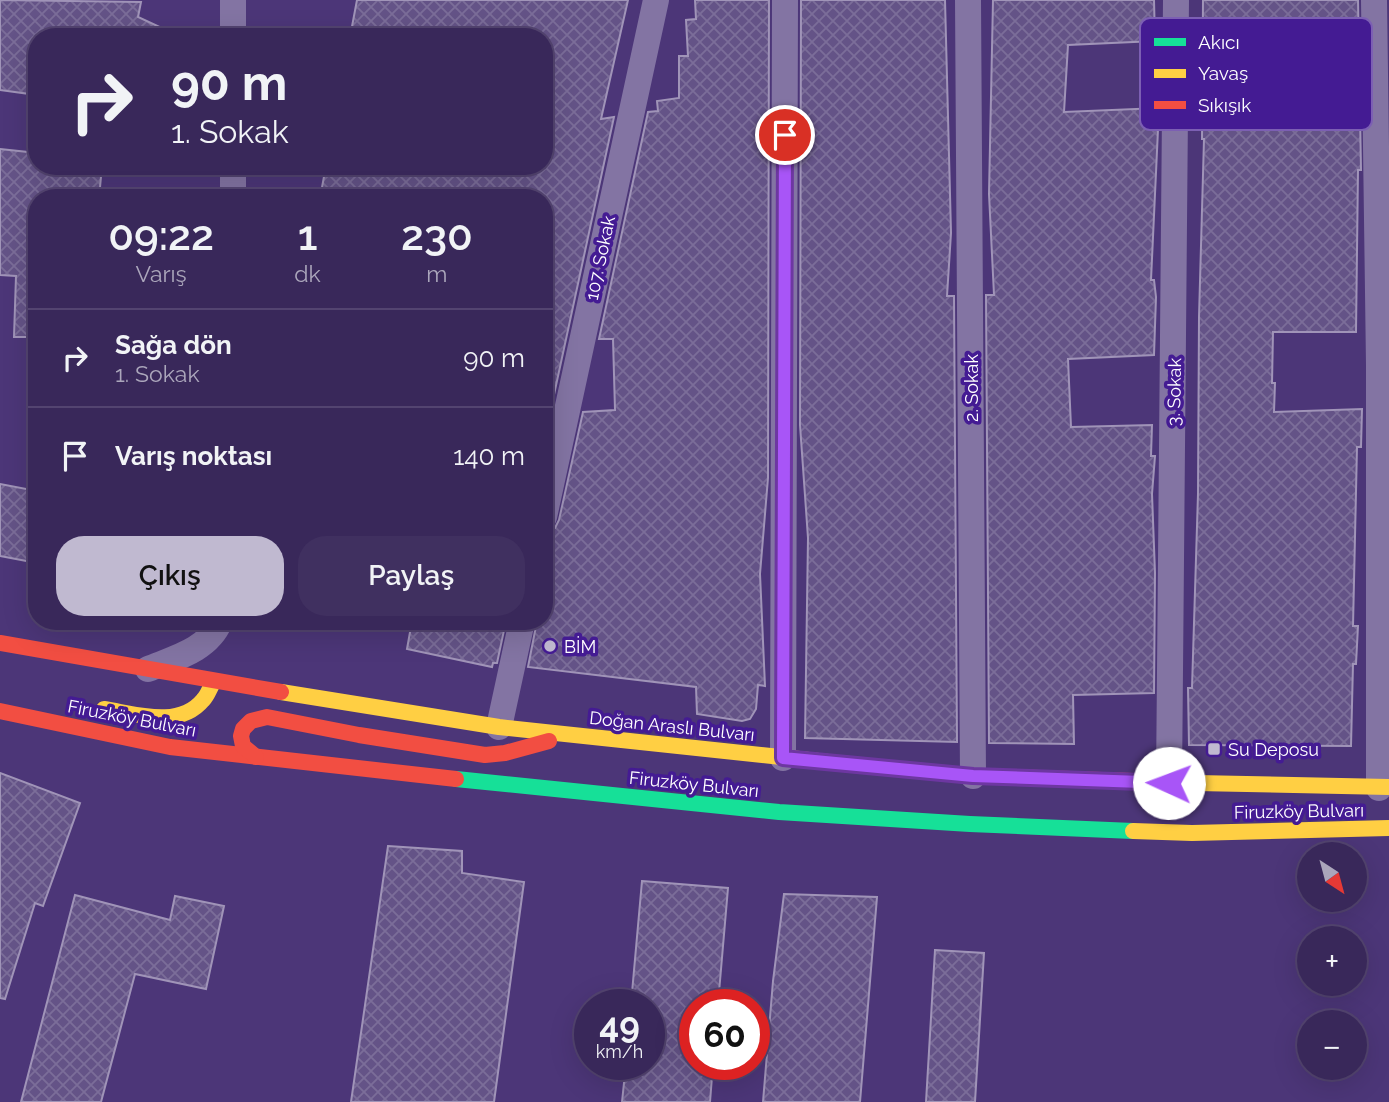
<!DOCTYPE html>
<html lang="tr">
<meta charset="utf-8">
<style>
:root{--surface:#39285a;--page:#403060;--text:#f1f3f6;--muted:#aba6bb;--line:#534470;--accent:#c0b9d0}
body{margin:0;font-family:Raleway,sans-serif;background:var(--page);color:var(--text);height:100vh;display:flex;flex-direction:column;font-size:26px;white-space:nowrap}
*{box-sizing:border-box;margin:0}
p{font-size:23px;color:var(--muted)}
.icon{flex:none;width:38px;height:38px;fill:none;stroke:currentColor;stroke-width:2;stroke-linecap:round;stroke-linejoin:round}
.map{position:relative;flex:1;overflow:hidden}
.drawer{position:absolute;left:28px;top:189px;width:525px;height:441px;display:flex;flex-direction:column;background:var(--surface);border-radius:28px;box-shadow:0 7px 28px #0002,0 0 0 2px var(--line)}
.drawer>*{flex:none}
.hud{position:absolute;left:28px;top:28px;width:525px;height:147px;border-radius:28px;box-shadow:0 7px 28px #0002,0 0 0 2px var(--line);background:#39285a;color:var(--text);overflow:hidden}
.needle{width:46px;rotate:144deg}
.controls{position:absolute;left:1297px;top:842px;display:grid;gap:14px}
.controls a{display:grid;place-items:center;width:70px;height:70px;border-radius:50%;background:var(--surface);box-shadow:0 7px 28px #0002,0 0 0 2px var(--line);font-size:35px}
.speed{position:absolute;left:574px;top:989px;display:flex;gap:14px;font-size:35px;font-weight:700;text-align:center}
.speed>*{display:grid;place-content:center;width:91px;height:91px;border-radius:50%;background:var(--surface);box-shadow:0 7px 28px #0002,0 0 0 2px var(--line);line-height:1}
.speed small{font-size:18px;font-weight:400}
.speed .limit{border:10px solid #d22;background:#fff;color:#111}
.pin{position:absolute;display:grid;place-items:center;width:60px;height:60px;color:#fff;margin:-30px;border:4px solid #fff;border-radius:50%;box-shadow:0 2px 7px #0007}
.me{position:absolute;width:77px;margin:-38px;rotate:272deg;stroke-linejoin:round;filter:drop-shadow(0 0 5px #0008)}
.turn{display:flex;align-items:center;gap:24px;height:147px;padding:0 28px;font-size:32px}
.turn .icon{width:91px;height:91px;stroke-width:2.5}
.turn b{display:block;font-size:49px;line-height:60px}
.eta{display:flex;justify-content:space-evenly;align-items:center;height:119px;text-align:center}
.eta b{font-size:42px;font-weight:600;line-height:49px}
.button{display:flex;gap:14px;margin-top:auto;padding:14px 28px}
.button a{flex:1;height:80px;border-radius:28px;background:var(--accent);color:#111;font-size:28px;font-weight:600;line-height:80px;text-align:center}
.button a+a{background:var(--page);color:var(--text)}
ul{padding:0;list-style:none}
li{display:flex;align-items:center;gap:21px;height:98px;padding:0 28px;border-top:2px solid var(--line)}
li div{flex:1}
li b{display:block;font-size:26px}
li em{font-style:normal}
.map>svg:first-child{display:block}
.building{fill:url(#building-cross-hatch);stroke:#a094b8;stroke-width:2}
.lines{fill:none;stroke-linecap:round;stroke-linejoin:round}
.street{stroke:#8374a3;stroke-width:26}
.fast{stroke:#16e098;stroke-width:16}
.slow{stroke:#ffcf43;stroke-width:16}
.jam{stroke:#f24e42;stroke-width:16}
.route-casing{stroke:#6d37a1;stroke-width:18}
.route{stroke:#a855f7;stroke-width:12}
.poi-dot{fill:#c0b9d0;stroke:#441b93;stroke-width:2.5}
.labels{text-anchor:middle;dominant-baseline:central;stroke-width:7;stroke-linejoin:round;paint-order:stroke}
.street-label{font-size:18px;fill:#fff;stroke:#441b93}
.poi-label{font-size:18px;fill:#fff;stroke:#441b93;text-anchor:start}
.key{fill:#441b93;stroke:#7c5fb3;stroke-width:2}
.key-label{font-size:19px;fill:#fff}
</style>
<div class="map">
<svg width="1389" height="1102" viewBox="0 0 1389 1102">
<defs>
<pattern id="building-cross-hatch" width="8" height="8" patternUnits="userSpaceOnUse" patternTransform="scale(1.75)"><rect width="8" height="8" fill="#645387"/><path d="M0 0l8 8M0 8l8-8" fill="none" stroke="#7b6d99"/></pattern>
</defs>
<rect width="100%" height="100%" fill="#4c3678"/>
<g class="building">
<path d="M 0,0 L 141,2 L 138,17 L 181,37 L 37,37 L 37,95 L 0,90 Z"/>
<path d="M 357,0 L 628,0 L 601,119 L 614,117 L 544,441 L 544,198 L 320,198 L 326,166 L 544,166 L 544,37 L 350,37 Z"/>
<path d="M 695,0 L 769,0 L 768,478 L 760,574 L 765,686 L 758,685 L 756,709 L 750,719 L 742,721 L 697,714 L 696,687 L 528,667 L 537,621 L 544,621 L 544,586 L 552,546 L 544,545 L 544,532 L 555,528 L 559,520 L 583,412 L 615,410 L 613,339 L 599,339 L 648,112 L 658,111 L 657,101 L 679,98 L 679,56 L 688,56 L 686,20 L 696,19 Z"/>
<path d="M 801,0 L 945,0 L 951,233 L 947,296 L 954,296 L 957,742 L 805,738 L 808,538 L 800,425 Z"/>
<path d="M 993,0 L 1154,0 L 1155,41 L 1068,45 L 1064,112 L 1159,108 L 1151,280 L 1154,280 L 1156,297 L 1154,355 L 1068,359 L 1071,427 L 1152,425 L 1151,456 L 1155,456 L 1152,494 L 1155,573 L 1154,693 L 1073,695 L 1074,744 L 989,743 L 986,295 L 994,295 L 989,194 Z"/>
<path d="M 1203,0 L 1358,0 L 1361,170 L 1358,170 L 1356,332 L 1273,332 L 1272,383 L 1275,383 L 1274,412 L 1362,409 L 1361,447 L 1357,447 L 1353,626 L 1358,626 L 1356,664 L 1353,664 L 1351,746 L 1189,745 L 1188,688 L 1192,688 L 1198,494 L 1199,317 L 1204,139 L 1202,139 Z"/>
<path d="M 0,149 L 37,153 L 37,166 L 102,166 L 99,198 L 37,198 L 37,337 L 14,337 L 16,276 L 0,275 Z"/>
<path d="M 0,484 L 37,491 L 37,563 L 0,556 Z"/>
<path d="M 412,621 L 506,621 L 497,663 L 493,663 L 492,667 L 407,649 Z"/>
<path d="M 0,773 L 80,803 L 43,906 L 35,903 L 5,999 L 0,998 Z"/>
<path d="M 388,846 L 462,851 L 462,873 L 524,882 L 494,1102 L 351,1102 Z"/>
<path d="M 642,881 L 728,888 L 718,1004 L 695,1004 L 695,1064 L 713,1064 L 710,1102 L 622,1102 L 626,1064 L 649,1064 L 649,1004 L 631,1004 Z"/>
<path d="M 784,894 L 877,897 L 860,1102 L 763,1102 L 773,981 Z"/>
<path d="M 75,895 L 170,920 L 175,896 L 224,906 L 206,989 L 135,974 L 101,1102 L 21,1102 Z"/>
<path d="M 935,950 L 984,953 L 975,1102 L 926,1102 Z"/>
</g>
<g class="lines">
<g class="street">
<path d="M 968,0 L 973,776"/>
<path d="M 1374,0 L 1379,365 L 1379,788"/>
<path d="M 233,37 L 233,0"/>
<path d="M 233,198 L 233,166"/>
<path d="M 544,517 L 656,0"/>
<path d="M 148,669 C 175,658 208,650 220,621"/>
<path d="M 499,727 L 522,621"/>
<path d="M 783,758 L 785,0"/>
<path d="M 1169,783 L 1176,0"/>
</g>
<path class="fast" d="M 456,779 L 779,812 L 970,824 L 1133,831"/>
<g class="slow">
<path d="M 281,692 L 499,727 L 828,762"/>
<path d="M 104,709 C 136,714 179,729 203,700 C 208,695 210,687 214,681"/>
<path d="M 1196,783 L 1389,787"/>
<path d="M 1133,831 L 1192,833 L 1389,828"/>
</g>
<g class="jam">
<path d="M 0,643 L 281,692"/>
<path d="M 0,711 L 170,747 L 456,779"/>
<path d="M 256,757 L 243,746 L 241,736 L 243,729 L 251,721 L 267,717 L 359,735 L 485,755 L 505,753 L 549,741"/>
<path d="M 828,762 L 973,776 L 1196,783"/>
</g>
</g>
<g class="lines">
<g class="route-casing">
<path id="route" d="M 785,135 L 783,758 L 973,776 L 1169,783"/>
</g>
<use href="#route" class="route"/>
</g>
<g class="poi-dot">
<circle cx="550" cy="646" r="7"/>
<rect x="1207" y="742" width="14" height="14" rx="3.5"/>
</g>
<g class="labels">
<g class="street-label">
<text transform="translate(600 258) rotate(-78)">107. Sokak</text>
<text transform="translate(971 388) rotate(-90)">2. Sokak</text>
<text transform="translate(1174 392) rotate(-89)">3. Sokak</text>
<text transform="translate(132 718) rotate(11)">Firuzköy Bulvarı</text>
<text transform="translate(672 726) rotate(6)">Doğan Araslı Bulvarı</text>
<text transform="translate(694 784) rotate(6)">Firuzköy Bulvarı</text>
<text transform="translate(1299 811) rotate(-1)">Firuzköy Bulvarı</text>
</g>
<g class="poi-label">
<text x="564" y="646">BİM</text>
<text x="1228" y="749">Su Deposu</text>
</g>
</g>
<rect x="1140" y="18" width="232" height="112" rx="10" class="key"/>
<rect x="1154" y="38" width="32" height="8" fill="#16e098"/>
<rect x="1154" y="69" width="32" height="9" fill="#ffcf43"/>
<rect x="1154" y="101" width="32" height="8" fill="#f24e42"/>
<g class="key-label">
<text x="1198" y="49">Akıcı</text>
<text x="1198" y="80">Yavaş</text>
<text x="1198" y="112">Sıkışık</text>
</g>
</svg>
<div class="controls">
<a><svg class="needle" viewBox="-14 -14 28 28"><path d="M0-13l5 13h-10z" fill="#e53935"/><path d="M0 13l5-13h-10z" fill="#aba6bb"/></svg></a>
<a>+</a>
<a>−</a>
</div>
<div class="speed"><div>49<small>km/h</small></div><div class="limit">60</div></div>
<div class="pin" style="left:785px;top:135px;background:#d93025"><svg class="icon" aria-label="arrive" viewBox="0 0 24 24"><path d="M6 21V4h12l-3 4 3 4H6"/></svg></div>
<svg class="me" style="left:1169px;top:783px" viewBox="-20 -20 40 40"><circle r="19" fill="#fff"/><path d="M0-13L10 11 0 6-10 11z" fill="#a855f7"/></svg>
<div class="hud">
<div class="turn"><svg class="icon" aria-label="right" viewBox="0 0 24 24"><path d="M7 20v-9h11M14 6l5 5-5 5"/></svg><div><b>90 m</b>1. Sokak</div></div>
</div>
<section class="drawer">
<div class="eta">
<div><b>09:22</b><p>Varış</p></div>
<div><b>1</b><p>dk</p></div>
<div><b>230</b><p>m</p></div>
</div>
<ul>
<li><svg class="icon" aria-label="right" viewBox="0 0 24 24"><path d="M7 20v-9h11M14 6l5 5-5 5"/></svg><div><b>Sağa dön</b><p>1. Sokak</p></div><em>90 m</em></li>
<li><svg class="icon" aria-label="arrive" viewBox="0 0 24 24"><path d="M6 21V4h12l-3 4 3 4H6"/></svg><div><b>Varış noktası</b></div><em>140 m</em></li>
</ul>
<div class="button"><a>Çıkış</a><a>Paylaş</a></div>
</section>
</div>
